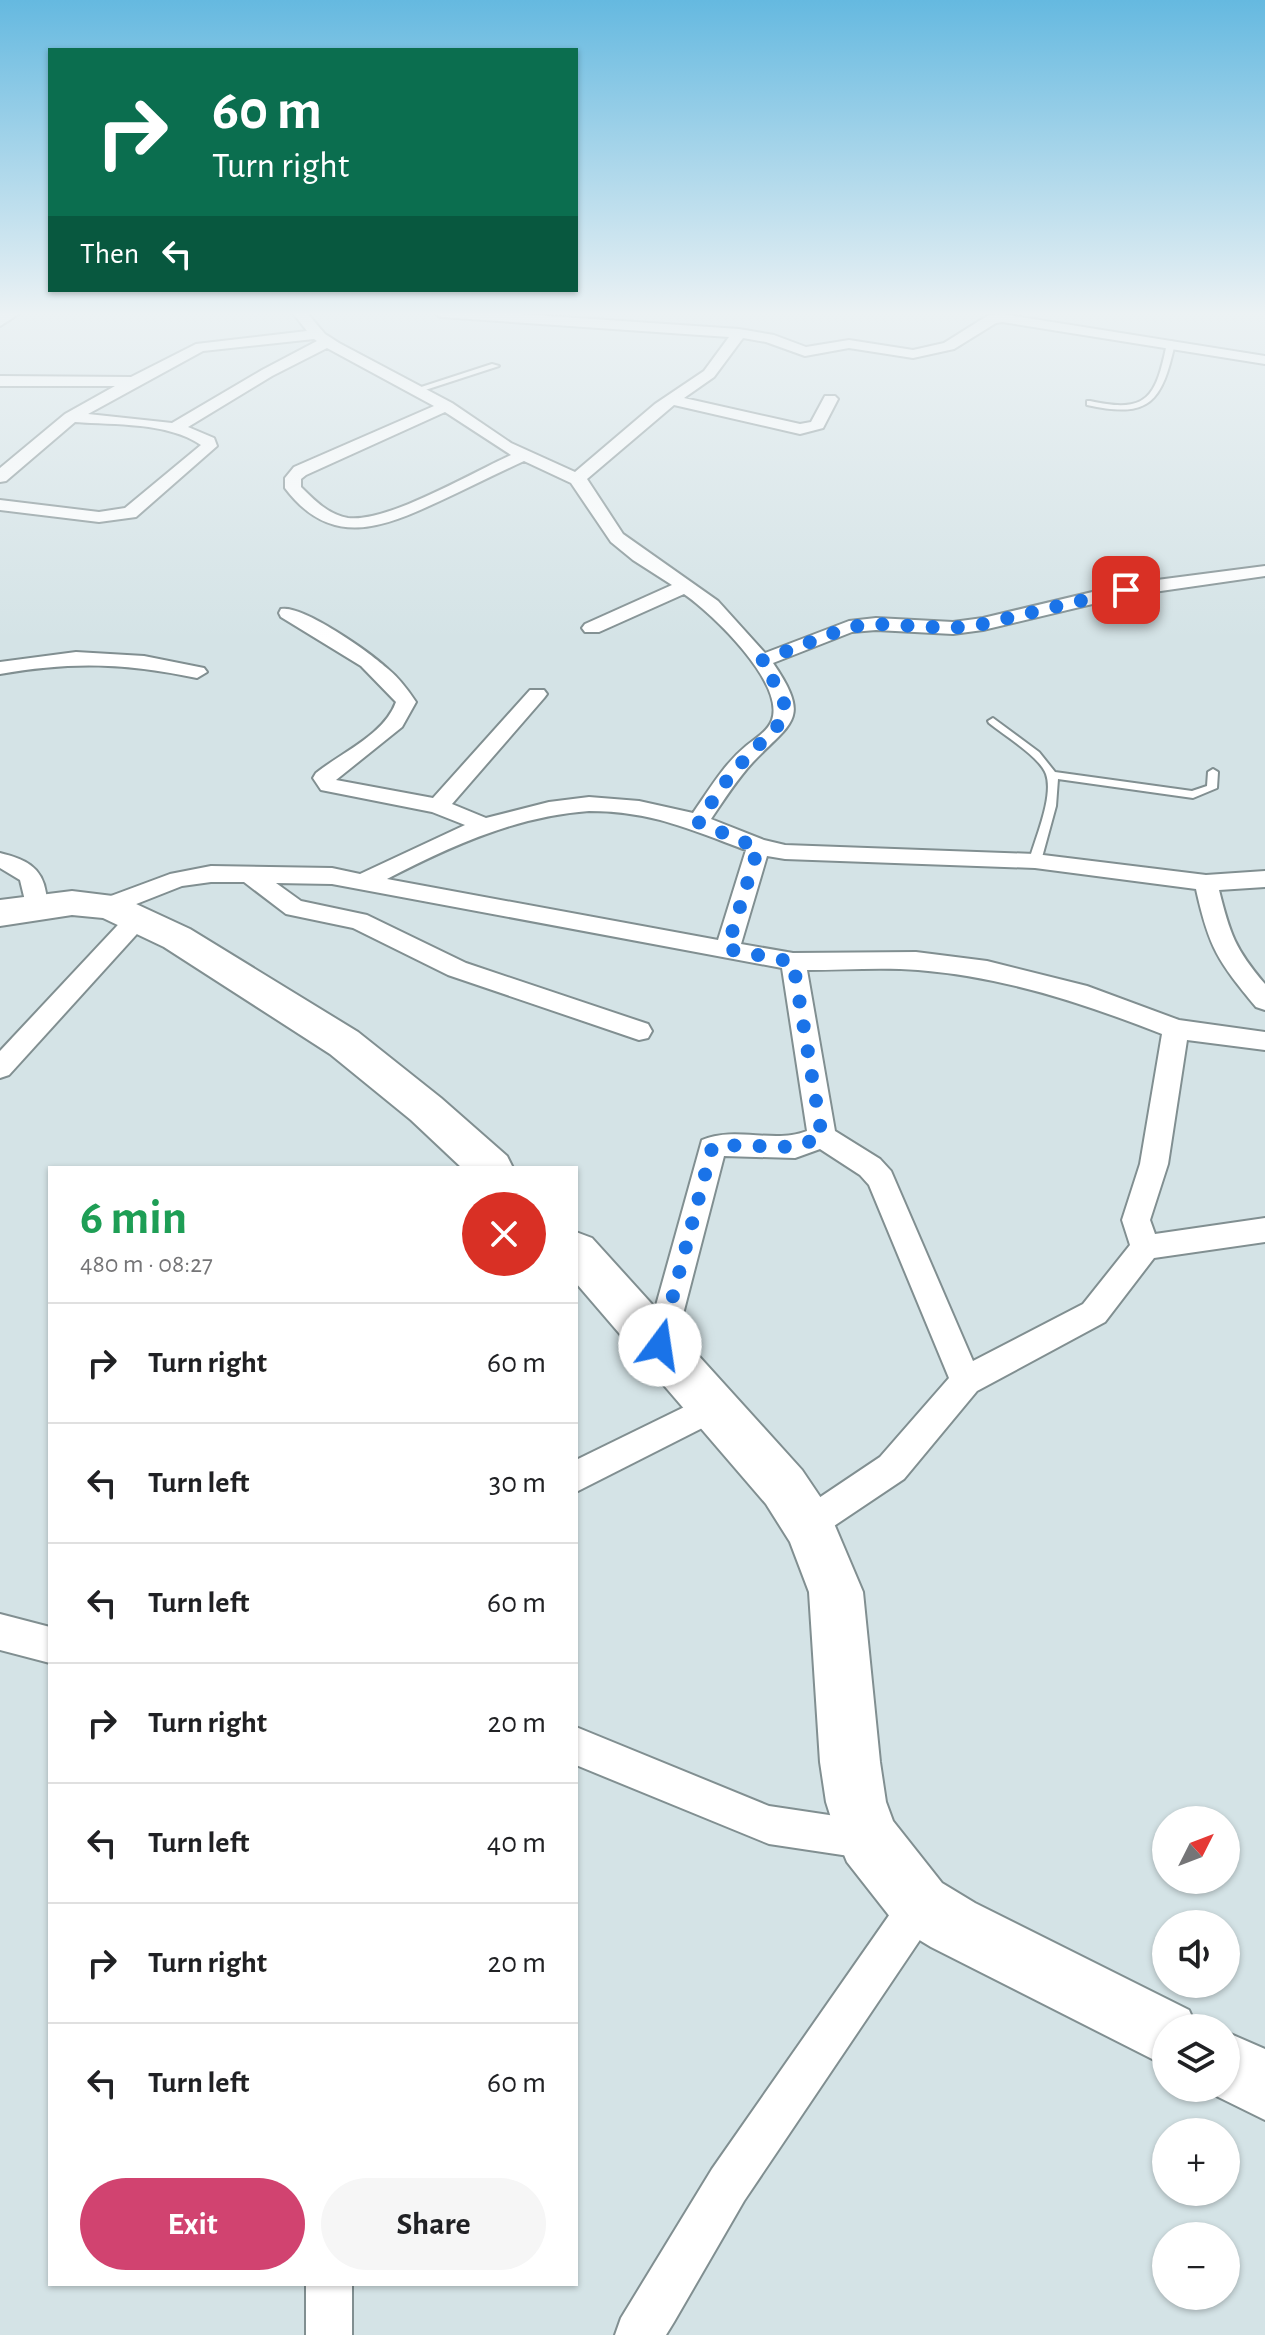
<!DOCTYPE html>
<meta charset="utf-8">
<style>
:root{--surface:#fff;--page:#f6f6f6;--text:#202124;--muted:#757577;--line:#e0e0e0;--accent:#d14370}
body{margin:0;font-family:"Alegreya Sans",sans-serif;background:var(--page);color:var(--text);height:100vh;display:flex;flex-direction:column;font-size:30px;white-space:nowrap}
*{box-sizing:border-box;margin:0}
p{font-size:26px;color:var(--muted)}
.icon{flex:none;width:44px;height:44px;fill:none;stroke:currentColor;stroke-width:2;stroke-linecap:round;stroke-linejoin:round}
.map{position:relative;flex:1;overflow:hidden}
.side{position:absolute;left:48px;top:1166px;width:530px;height:1120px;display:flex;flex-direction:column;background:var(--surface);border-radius:0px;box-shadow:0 2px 6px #0004}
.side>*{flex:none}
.banner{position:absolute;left:48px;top:48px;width:530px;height:244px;border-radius:0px;box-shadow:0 2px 6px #0004;background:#0b6e4f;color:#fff;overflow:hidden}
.needle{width:52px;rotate:48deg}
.tools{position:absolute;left:1152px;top:1806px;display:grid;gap:16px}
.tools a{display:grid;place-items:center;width:88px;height:88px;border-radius:50%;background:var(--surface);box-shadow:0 2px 6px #0004;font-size:40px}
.pin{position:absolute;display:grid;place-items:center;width:68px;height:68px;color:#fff;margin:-34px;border-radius:16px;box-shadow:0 4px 12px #0006}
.me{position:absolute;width:88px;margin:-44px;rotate:14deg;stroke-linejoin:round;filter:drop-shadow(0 0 6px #0008)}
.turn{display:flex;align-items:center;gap:28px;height:168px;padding:0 32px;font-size:36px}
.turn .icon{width:104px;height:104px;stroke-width:2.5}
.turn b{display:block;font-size:56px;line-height:68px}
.then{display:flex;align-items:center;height:76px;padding:0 32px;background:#0003;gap:16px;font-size:30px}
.round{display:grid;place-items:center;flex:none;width:84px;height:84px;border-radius:42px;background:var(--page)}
.headline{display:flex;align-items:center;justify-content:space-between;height:136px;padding:0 32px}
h1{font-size:48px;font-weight:700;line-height:60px;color:#1e9e55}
.button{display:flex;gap:16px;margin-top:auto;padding:16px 32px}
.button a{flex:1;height:92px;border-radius:48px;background:var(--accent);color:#fff;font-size:32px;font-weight:700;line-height:92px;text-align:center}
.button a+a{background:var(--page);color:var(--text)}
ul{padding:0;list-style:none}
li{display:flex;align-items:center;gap:24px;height:120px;padding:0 32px;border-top:2px solid var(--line)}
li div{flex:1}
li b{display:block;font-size:30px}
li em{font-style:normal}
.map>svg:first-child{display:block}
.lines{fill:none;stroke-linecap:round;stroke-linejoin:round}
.service-casing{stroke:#818f91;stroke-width:4}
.minor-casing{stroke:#818f91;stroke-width:4}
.tertiary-casing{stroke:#818f91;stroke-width:4}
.trunk-casing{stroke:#818f91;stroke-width:4}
.service{fill:#fff;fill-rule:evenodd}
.minor{fill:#fff;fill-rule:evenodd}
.tertiary{fill:#fff;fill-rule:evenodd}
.trunk{fill:#fff;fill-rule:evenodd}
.route{stroke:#1a73e8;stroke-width:14;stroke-dasharray:0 25.2}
</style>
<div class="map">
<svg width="1265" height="2335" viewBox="0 0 1265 2335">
<rect width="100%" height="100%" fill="#d4e3e6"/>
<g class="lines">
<g class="service-casing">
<g id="service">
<path d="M 1171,341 L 1175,343 C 1162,402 1150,419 1087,405 L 1087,401 L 1090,401 C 1148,414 1156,397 1167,343 Z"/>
<path d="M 492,364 L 499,366 L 419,392 L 412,390 Z"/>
<path d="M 993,718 L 1039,752 L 1055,772 L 1192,791 L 1207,786 L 1208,772 L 1213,769 L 1218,772 L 1217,788 L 1193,798 L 1058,779 L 1056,806 L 1041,861 L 1035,865 L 1031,864 L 1029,861 C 1035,839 1054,796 1046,774 C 1039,756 1005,736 989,723 L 988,721 Z"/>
</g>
</g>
<g class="minor-casing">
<g id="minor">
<path d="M 293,313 L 307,313 L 325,334 L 339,343 L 452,403 L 511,443 L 575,472 L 655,404 L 704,371 L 729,337 L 441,317 L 434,313 L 503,313 L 739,329 L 774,335 L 806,347 L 849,340 L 913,350 L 944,343 L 987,316 L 1002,314 L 1265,356 L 1265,364 L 1002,322 L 996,323 L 954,349 L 913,358 L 849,348 L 805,356 L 766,342 L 743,338 L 714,377 L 684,398 L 800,424 L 811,422 L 825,396 L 835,396 L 838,399 L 823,428 L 800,434 L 674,405 L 587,479 L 623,534 L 718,601 L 765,653 L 849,621 L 876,618 L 953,622 L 983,618 L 1126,584 L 1265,566 L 1265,576 L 1126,596 L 983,630 L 953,634 L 876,630 L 852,632 L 773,663 C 812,720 791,722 753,762 C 737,779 724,800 711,819 L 764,840 L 785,845 L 1035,854 L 1206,875 L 1265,871 L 1265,887 L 1219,890 C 1230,934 1235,949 1265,984 L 1265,1010 L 1256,1007 C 1218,961 1209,948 1196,889 L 1035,868 L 785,859 L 767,856 L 741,944 L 793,953 L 916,952 L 987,961 L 1087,986 L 1179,1020 L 1265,1032 L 1265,1050 L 1187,1040 L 1168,1164 L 1150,1220 L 1155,1234 L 1265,1218 L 1265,1242 L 1154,1258 L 1105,1322 L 977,1391 L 904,1479 L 822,1534 L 810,1539 L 798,1534 L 793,1523 L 798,1512 L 880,1457 L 949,1378 L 869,1185 L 860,1175 L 820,1149 L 795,1158 L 724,1156 L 675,1345 L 671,1354 L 660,1358 L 649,1354 L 645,1345 L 702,1140 C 736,1126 774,1144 807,1131 L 782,968 L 332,884 L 276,883 L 301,901 L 367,915 L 466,963 L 648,1024 L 652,1031 L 648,1038 L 639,1040 L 448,975 L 353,928 L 286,914 L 244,882 L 211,882 L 182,886 L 116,912 L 100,912 L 96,906 L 100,900 L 170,874 L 211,866 L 332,868 L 360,874 L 465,825 L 432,812 L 321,790 L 313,778 L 316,773 C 342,752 384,735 396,702 L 361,666 L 281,617 L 279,613 L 281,609 C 302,604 371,653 388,669 C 399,678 408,690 416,702 L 402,727 L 336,780 L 433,798 L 530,690 L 544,690 L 547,694 L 544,698 L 452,804 L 486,818 L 549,802 L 589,797 L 639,801 L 693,813 C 709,790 724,764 746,746 C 755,739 768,731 772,720 C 785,683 712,613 684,594 L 599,632 L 585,632 L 582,628 L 585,624 L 672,585 L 633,560 L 611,542 L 571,483 L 524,461 C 496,474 468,488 440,501 C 382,528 331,549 285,488 L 285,478 L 294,467 L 434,406 L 327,348 L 272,376 L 188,427 L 214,438 L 217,446 L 136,517 L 99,522 L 0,510 L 0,500 L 99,512 L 125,508 L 201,445 C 168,422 114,425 75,422 L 6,481 L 0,482 L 0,468 L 65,414 L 115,386 L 0,386 L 0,376 L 131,377 L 196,344 L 307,331 ZM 314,339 L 317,341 L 262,370 L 172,423 L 88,414 L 203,351 ZM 445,412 L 511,455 C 473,472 387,523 348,518 C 329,515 314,500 301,487 L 301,479 L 306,475 ZM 589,811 C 651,811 689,829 746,850 L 718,940 L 387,879 C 451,846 517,816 589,811 ZM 807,970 C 843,970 882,967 918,970 C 1004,977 1083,1003 1162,1034 L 1140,1164 L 1122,1220 L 1130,1245 L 1083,1304 L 973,1361 L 891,1171 L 880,1159 L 835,1131 Z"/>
<path d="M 76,652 L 144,656 L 204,668 L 207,672 L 197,678 C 127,663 71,661 0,674 L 0,662 Z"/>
<path d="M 0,853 C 24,859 42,866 46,893 C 47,902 49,905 44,913 L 28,913 L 20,880 L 0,868 Z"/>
<path d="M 138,910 L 146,912 L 150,918 L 146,924 L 9,1075 L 0,1078 L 0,1051 L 130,912 Z"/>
<path d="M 713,1393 L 724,1397 L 729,1407 L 724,1417 L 576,1492 L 576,1460 Z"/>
<path d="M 0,1614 L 50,1627 L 50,1663 L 0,1650 Z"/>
<path d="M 576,1727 L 769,1806 L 869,1821 L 883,1826 L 888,1840 L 883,1854 L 869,1859 L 769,1844 L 576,1765 Z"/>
<path d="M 920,1885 L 934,1891 L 940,1905 L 934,1919 L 744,2201 L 674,2322 L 666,2335 L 615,2335 L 621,2318 L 712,2169 L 906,1891 Z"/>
<rect x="306" y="2284" width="46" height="51"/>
</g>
</g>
<g class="tertiary-casing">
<path id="tertiary" d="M 0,313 L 20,313 L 0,326 Z"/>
</g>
<g class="trunk-casing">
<g id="trunk">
<path d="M 72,891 L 121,897 L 190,929 L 358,1032 L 441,1098 L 507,1156 L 513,1168 L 462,1168 L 411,1120 L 330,1054 L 164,947 L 103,918 L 72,915 L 0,926 L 0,900 Z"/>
<path d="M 576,1232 L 592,1238 L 802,1470 L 827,1507 L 863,1592 L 880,1762 L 886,1802 L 893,1821 L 942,1883 L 975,1903 L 1189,2010 L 1197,2028 L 1166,2028 L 1166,2066 L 931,1947 L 898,1927 L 847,1862 L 838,1840 L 826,1802 L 820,1762 L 809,1592 L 790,1542 L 766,1504 L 576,1283 Z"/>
<path d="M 1226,2032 L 1265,2049 L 1265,2120 L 1202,2089 L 1226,2088 Z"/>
</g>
</g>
<use href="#service" class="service"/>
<use href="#minor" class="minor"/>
<use href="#tertiary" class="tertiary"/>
<use href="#trunk" class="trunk"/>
</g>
<linearGradient id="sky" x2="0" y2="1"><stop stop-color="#65b9e0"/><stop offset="0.49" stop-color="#ecf2f4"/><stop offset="1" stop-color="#ecf2f4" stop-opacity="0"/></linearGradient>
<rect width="1265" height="640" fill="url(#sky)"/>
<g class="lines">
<path class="route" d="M 660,1345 L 712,1148 L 719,1145 L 795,1147 L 822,1137 L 793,962 L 727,949 L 758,848 L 698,822 L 732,773 L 783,720 L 785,708 L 782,695 L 761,661 L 849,627 L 876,624 L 953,628 L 983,624 L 1126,590"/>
</g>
</svg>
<div class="tools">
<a><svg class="needle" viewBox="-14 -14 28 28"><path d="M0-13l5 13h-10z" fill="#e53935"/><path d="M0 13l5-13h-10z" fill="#757577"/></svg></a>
<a><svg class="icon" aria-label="sound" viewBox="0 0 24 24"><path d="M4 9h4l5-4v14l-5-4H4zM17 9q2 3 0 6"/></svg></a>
<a><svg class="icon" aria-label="layers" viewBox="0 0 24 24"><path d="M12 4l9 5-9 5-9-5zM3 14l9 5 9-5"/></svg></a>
<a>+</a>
<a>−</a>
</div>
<div class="pin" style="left:1126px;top:590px;background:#d93025"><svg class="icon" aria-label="arrive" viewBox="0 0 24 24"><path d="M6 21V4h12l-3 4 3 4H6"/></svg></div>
<svg class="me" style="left:660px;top:1345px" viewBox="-20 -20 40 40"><circle r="19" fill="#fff"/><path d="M0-13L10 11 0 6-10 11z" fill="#1a73e8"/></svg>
<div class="banner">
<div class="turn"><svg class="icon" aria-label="right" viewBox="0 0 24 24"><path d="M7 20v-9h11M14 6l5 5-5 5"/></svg><div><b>60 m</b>Turn right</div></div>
<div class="then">Then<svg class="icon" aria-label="left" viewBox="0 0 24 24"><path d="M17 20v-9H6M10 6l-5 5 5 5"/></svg></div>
</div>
<section class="side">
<div class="headline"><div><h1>6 min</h1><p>480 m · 08:27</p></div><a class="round" style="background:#d93025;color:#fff"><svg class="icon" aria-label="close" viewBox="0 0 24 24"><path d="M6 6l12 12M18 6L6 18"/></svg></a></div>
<ul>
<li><svg class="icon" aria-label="right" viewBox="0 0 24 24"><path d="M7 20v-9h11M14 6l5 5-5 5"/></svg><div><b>Turn right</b></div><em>60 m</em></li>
<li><svg class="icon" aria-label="left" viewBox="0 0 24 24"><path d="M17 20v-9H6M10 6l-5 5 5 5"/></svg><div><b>Turn left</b></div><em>30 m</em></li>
<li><svg class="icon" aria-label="left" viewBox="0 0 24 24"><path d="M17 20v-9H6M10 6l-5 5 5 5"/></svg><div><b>Turn left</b></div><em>60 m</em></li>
<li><svg class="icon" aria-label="right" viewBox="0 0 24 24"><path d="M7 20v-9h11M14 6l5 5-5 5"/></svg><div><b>Turn right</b></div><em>20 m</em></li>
<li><svg class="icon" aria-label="left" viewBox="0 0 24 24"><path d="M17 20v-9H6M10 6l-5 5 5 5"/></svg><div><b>Turn left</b></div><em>40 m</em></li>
<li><svg class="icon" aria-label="right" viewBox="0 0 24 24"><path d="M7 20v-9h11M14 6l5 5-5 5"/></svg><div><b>Turn right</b></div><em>20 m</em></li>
<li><svg class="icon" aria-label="left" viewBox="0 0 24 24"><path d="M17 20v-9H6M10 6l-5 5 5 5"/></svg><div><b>Turn left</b></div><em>60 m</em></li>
</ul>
<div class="button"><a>Exit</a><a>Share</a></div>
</section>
</div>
